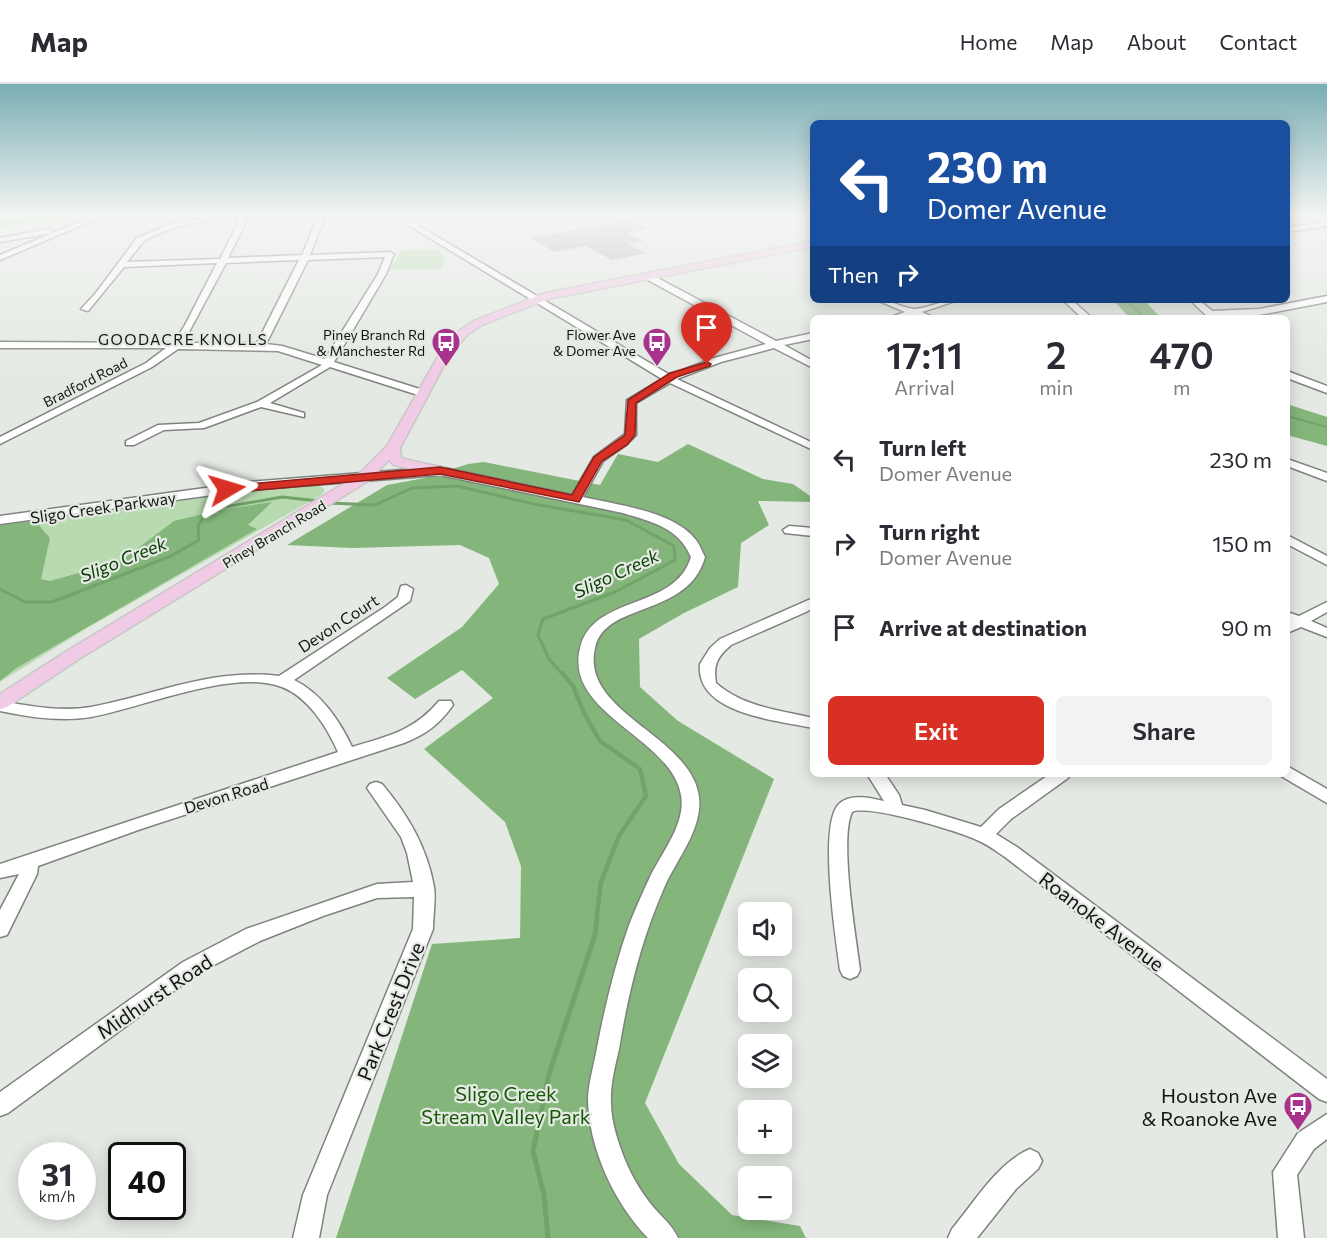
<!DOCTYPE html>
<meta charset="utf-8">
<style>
:root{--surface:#fff;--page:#f2f2f3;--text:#2b2b33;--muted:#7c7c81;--line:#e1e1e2;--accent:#d93025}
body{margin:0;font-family:Commissioner,sans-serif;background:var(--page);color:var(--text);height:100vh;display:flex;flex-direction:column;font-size:22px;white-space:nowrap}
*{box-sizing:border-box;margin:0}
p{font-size:20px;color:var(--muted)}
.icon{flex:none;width:33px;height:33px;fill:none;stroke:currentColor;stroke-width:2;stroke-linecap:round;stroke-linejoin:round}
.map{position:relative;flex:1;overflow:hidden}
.drawer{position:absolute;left:810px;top:231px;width:480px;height:462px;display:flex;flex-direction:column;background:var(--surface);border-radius:9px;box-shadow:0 3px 15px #0003}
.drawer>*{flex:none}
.hud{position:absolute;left:810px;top:36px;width:480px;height:183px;border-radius:9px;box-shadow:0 3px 15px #0003;background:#1a4fa0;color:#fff;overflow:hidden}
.controls{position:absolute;left:738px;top:818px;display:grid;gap:12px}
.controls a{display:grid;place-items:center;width:54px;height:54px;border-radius:9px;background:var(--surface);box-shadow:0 3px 15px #0003;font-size:30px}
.speed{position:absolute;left:18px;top:1058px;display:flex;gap:12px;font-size:30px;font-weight:700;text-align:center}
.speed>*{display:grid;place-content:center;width:78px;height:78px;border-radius:50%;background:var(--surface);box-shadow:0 3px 15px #0003;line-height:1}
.speed small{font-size:15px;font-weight:400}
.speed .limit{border:3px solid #111;border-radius:9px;background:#fff;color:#111}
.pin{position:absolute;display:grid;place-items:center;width:51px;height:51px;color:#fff;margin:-62px -26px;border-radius:50% 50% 50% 0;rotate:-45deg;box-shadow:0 0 6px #0007}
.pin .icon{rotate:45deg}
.me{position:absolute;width:66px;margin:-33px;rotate:83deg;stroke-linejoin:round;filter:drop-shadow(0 0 4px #0008)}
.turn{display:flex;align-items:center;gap:21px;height:126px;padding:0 18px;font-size:27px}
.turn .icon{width:78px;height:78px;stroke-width:2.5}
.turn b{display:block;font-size:42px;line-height:51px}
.then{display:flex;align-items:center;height:57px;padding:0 18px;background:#0003;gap:12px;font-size:22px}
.eta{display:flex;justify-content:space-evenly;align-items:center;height:102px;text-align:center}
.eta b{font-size:36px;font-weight:600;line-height:42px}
.cta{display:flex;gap:12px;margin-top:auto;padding:12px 18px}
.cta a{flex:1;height:69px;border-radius:9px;background:var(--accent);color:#fff;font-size:24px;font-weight:600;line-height:69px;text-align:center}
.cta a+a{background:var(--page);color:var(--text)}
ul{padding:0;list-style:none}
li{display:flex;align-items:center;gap:18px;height:84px;padding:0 18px}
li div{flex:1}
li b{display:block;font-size:22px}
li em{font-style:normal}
header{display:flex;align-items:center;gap:36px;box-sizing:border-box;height:84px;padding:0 30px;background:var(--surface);border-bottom:2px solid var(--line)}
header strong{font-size:28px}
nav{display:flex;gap:33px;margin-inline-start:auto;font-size:21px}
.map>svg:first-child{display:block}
.green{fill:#b7dab0}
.forest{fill:#84b67b}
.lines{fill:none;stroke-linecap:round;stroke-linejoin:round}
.stream-far3{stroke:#72a369;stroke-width:2}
.stream-far2{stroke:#72a369;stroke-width:3}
.stream-far1{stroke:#72a369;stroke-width:4.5}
.stream{stroke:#72a369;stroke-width:5}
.building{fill:#b1b6b0}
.minor-casing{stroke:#7f837e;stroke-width:3}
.major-casing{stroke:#c7c7c6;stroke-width:3}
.minor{fill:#fff;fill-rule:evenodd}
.major{fill:#f1cae5;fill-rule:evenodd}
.route{fill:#d93025;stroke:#8d1f18;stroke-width:1.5}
.labels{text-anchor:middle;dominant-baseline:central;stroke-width:4.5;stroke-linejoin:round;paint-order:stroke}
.far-poi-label{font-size:14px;fill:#141513;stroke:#e4e9e3;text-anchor:end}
.far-street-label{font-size:14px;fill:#141513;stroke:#e4e9e3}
.far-neighbourhood-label{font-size:15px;letter-spacing:1.5px;fill:#141513;stroke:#e4e9e3}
.street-label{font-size:16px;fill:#141513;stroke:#e4e9e3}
.water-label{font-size:18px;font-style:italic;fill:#063b00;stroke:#e4e9e3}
.near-street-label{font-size:20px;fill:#141513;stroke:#e4e9e3}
.near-park-label{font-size:20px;fill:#155804;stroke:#e4e9e3}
.near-poi-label{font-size:20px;fill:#141513;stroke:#e4e9e3;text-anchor:end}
</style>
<header>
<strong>Map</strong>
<nav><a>Home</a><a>Map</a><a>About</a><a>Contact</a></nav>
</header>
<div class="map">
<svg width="1327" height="1154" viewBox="0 0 1327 1154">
<rect width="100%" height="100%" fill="#e4e9e3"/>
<g class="green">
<path d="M 402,166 L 439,166 L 445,174 L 441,185 L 390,186 Z"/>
<path d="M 269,402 L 320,402 L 325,406 L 321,411 L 89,543 L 0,598 L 0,438 Z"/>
</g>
<g class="forest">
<path d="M 10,130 L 95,130 L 0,143 L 0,132 Z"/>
<path d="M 1113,216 L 1144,216 L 1161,234 L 1130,234 Z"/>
<path d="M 1287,320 L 1327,333 L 1327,362 L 1287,351 Z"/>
<path d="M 688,360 L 763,395 L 793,400 L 813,414 L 813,418 L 758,417 L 769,441 L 741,459 L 738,503 L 684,529 L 639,555 L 640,603 L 678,637 L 774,695 L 645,1019 L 679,1080 L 732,1131 L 800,1142 L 806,1154 L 336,1154 L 432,860 L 520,854 L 521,782 L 505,738 L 424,665 L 493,614 L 462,586 L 415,615 L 387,594 L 462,543 L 499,500 L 489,474 L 460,461 L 352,464 L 287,461 L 387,401 L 425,394 L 468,380 L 484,378 L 600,401 L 618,370 L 658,378 Z"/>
<path d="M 272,418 L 248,441 L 257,445 L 15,585 L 0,597 L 0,441 L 35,437 L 50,454 L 41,495 L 50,497 L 121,477 L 174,437 L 220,426 Z"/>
</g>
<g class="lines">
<g class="stream-far3">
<path d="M 1126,216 L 1144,234"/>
<path d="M 1287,332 L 1327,343"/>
</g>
<g class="stream-far2">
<path d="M 329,419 L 375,421 L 412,404 L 457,402 L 534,420 L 626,436 L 674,462 L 675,476 L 615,508 L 543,535 L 538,551 L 549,575 L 563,591"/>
<path d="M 0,505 L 25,518 L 52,518 L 171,472 L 199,456 L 198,442 L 208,426 L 282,413 L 319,417"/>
</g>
<path class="stream-far1" d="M 562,589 L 573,602 L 584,629 L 600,657 L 640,685 L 646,712 L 619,752 L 601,798 L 596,838"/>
<path class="stream" d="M 548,1154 L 544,1111 L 533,1067 L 549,990 L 595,851 L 597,836"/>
</g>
<path class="building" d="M 628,136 L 647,145 L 627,149 L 644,157 L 628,160 L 646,169 L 612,176 L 585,162 L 555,168 L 531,154 Z"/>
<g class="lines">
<g class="minor-casing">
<g id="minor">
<path d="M 98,130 L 108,130 L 0,176 L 0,171 Z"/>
<path d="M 220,130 L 238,130 L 176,143 L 153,152 L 143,158 L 127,178 L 220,175 L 237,141 L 238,130 L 246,130 L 245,141 L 228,174 L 302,171 L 319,130 L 326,130 L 310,171 L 390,168 L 394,170 L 386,190 L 334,278 L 426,307 L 426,311 L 418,311 L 330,283 L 270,319 L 304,329 L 304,333 L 261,323 L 204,344 L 164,346 L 134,361 L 126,361 L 126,357 L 158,341 L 199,339 L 257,318 L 322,281 L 278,267 L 178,265 L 152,283 L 0,360 L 0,353 L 146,279 L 166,264 L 0,264 L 0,258 L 174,259 L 185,241 L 217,179 L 124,183 L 88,227 L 81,225 L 95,210 L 137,154 L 171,140 ZM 385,173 L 378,190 L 325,275 L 282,262 L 266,260 L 308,176 ZM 299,176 L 257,259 L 183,259 L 226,179 Z"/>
<path d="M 390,130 L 399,130 L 670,291 L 714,274 L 766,260 L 646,195 L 646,191 L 652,191 L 776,257 L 813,249 L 813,255 L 784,261 L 813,277 L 813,284 L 774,264 L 721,278 L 677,295 L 813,359 L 813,366 L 670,299 L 636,319 L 636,351 L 627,360 L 603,377 L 583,413 C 617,421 674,427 696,456 C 700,461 702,468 705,473 C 688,534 605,517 595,564 C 580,629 691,651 699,713 C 703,745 676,776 664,804 C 641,856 628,910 619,965 C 615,983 610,1001 611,1019 C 611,1038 618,1058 625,1076 C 631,1091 640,1106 650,1119 C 659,1131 672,1140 678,1154 L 648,1154 C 614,1119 588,1063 588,1013 C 589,997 594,981 597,964 C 605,922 615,881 629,841 C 636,824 643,807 651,791 C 663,767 686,739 681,711 C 671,653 564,630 580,564 C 593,510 675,527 691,473 C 678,443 652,438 623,429 L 440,391 L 249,406 L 0,440 L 0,432 L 249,398 L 440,383 L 572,411 L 594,373 L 625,350 L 627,316 L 662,295 Z"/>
<path d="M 1327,138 L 1327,142 L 1287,148 L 1287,144 Z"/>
<path d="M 49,145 L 53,147 L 52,149 L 0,158 L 0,154 Z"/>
<path d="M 1327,212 L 1327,218 L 1259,231 L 1217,232 L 1219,234 L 1209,234 L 1190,216 L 1199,216 L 1212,227 L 1259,225 Z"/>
<path d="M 877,216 C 891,216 905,225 915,225 C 929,224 942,216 958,216 L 922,228 L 935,234 L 922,234 L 913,231 L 888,234 L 905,228 Z"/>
<path d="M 1063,216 L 1072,216 L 1092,234 L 1082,234 Z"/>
<path d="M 1287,287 L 1327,302 L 1327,309 L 1287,294 Z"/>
<path d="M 1287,375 L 1327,389 L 1327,397 L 1287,382 Z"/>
<path d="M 789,442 L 813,444 L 813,452 L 785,449 L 783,446 Z"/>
<path d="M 1287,451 L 1327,472 L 1327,481 L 1287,460 Z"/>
<path d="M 406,501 L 413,505 L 410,517 L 294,596 C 320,608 340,637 352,663 C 388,652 414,647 439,617 L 451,617 L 453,621 C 440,640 425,651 404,659 L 141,745 L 38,782 L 37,790 L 7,851 L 0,853 L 0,826 L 19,790 L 0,794 L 0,780 L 338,668 C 327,643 308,613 282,603 C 234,584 141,624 91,633 C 61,638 29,633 0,627 L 0,617 C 29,622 61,628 91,623 C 156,611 210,584 279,592 L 385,523 L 398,513 L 401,502 Z"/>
<path d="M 813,514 L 813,524 L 806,528 L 731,561 C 717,573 713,581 716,599 C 743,623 779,626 813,634 L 813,644 C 777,636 695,630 700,580 L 710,564 L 720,555 Z"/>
<path d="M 1327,518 L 1327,528 L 1311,537 L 1327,544 L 1327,553 L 1301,543 L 1287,549 L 1289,538 L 1287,528 L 1299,532 Z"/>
<path d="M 1287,682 L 1327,705 L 1327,719 L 1281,692 L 1280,690 L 1287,690 Z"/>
<path d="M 867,690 L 885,690 L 899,711 L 902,721 L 925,726 L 981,743 L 999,725 L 1050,690 L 1070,690 L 1068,694 L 1011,735 L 996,750 L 1017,763 L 1327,995 L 1327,1018 L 1319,1015 L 1005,773 C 996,767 987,760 977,756 C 959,747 867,720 852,728 C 839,756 856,853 860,886 L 857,892 L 850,895 L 843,892 L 840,886 C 836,856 818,740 839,720 C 850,709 871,714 884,717 Z"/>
<path d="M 376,698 L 382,700 C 408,731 427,763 434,803 C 436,815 433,832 433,845 L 327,1111 L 319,1154 L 293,1154 L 303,1111 L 413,845 L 414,813 L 377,814 L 323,832 L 260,857 L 197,890 L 8,1029 L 0,1032 L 0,1008 L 183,878 L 246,845 L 377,800 L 413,798 L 407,769 L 401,753 L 367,704 L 370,700 Z"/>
<path d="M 1327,1030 L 1327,1055 L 1314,1065 L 1297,1091 L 1304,1154 L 1278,1154 L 1273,1088 L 1298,1049 Z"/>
<path d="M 1030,1065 L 1038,1069 L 1042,1077 L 1038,1085 L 1016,1105 L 977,1154 L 948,1154 L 952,1145 C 974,1119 997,1079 1030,1065 Z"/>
</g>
</g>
<g class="major-casing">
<path id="major" d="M 813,157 L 813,163 L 548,215 L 482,241 L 468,250 L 449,272 L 400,364 L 401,373 L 404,375 L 445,384 L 447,387 L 445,390 L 440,391 L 394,381 L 389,376 L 368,397 L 79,575 L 7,623 L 0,625 L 0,610 L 67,567 L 358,391 L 387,362 L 440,269 L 460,246 L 474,237 L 545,209 Z"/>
</g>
<use href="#minor" class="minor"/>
<use href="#major" class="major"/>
</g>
<linearGradient id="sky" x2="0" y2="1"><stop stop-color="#79adb5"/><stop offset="0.45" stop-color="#f3f5f2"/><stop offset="1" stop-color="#f3f5f2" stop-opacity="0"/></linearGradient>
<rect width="1327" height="292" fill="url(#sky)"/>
<path class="route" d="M 707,278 L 711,280 L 710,282 L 677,293 L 636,319 L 635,351 L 627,361 L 602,377 L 579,418 L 440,390 L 227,409 L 221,405 L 227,402 L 440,383 L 572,411 L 594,373 L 625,351 L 628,316 L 670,289 Z"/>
<defs>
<g id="bus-pin" transform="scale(1.5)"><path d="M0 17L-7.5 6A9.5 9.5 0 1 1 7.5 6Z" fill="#a7338c" stroke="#e4e9e3"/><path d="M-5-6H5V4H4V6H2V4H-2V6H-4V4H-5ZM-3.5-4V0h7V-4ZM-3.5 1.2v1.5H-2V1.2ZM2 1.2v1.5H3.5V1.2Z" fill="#fff"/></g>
</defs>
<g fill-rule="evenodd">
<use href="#bus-pin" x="446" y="258"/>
<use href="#bus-pin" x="657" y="258"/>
<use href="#bus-pin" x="1298" y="1022"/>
</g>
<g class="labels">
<g class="far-poi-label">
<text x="425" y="250">Piney Branch Rd<tspan x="425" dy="16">&amp; Manchester Rd</tspan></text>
<text x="636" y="250">Flower Ave<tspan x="636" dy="16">&amp; Domer Ave</tspan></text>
</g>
<g class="far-street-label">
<text transform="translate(85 298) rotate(-27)">Bradford Road</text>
<text transform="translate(274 450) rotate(-31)">Piney Branch Road</text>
</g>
<g class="far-neighbourhood-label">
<text x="183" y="255">GOODACRE KNOLLS</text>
</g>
<g class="street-label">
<text transform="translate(103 423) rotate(-8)">Sligo Creek Parkway</text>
<text transform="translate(338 539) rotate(-33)">Devon Court</text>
<text transform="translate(226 711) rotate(-17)">Devon Road</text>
</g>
<g class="water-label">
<text transform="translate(123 475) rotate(-22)">Sligo Creek</text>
<text transform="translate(616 489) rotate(-25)">Sligo Creek</text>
</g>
<g class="near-street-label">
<text transform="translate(1102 837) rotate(37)">Roanoke Avenue</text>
<text transform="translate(154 912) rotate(-34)">Midhurst Road</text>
<text transform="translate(390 927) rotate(-68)">Park Crest Drive</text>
</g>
<g class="near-park-label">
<text x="506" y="1009">Sligo Creek<tspan x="506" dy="23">Stream Valley Park</tspan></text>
</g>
<g class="near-poi-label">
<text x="1277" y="1011">Houston Ave<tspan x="1277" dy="23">&amp; Roanoke Ave</tspan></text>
</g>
</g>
</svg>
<div class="controls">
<a><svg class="icon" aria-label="sound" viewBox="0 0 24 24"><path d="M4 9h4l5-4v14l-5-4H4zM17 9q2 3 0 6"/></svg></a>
<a><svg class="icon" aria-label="search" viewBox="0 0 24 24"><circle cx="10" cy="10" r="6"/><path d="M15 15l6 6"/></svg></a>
<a><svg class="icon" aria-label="layers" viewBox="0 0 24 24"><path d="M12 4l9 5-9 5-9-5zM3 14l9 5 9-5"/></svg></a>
<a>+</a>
<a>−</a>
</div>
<div class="speed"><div>31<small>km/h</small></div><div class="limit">40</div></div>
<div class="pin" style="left:707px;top:280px;background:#d93025"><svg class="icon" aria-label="arrive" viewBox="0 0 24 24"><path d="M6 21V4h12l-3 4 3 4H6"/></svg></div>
<svg class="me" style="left:227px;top:405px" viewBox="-20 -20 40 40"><path d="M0-17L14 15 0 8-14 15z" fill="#d93025" stroke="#fff" stroke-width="4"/></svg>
<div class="hud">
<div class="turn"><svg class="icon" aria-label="left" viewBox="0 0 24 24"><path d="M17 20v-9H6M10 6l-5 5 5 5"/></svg><div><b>230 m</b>Domer Avenue</div></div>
<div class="then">Then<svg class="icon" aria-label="right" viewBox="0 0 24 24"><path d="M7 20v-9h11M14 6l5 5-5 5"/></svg></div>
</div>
<section class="drawer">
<div class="eta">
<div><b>17:11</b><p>Arrival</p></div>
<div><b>2</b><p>min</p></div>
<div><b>470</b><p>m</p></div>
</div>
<ul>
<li><svg class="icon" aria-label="left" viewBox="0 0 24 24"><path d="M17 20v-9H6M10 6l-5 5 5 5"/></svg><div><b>Turn left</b><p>Domer Avenue</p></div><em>230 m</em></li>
<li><svg class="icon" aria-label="right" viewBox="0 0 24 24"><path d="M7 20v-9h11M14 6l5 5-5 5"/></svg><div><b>Turn right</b><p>Domer Avenue</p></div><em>150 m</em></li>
<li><svg class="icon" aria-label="arrive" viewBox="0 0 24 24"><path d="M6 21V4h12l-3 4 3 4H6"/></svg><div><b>Arrive at destination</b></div><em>90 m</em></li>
</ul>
<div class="cta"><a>Exit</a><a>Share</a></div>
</section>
</div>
